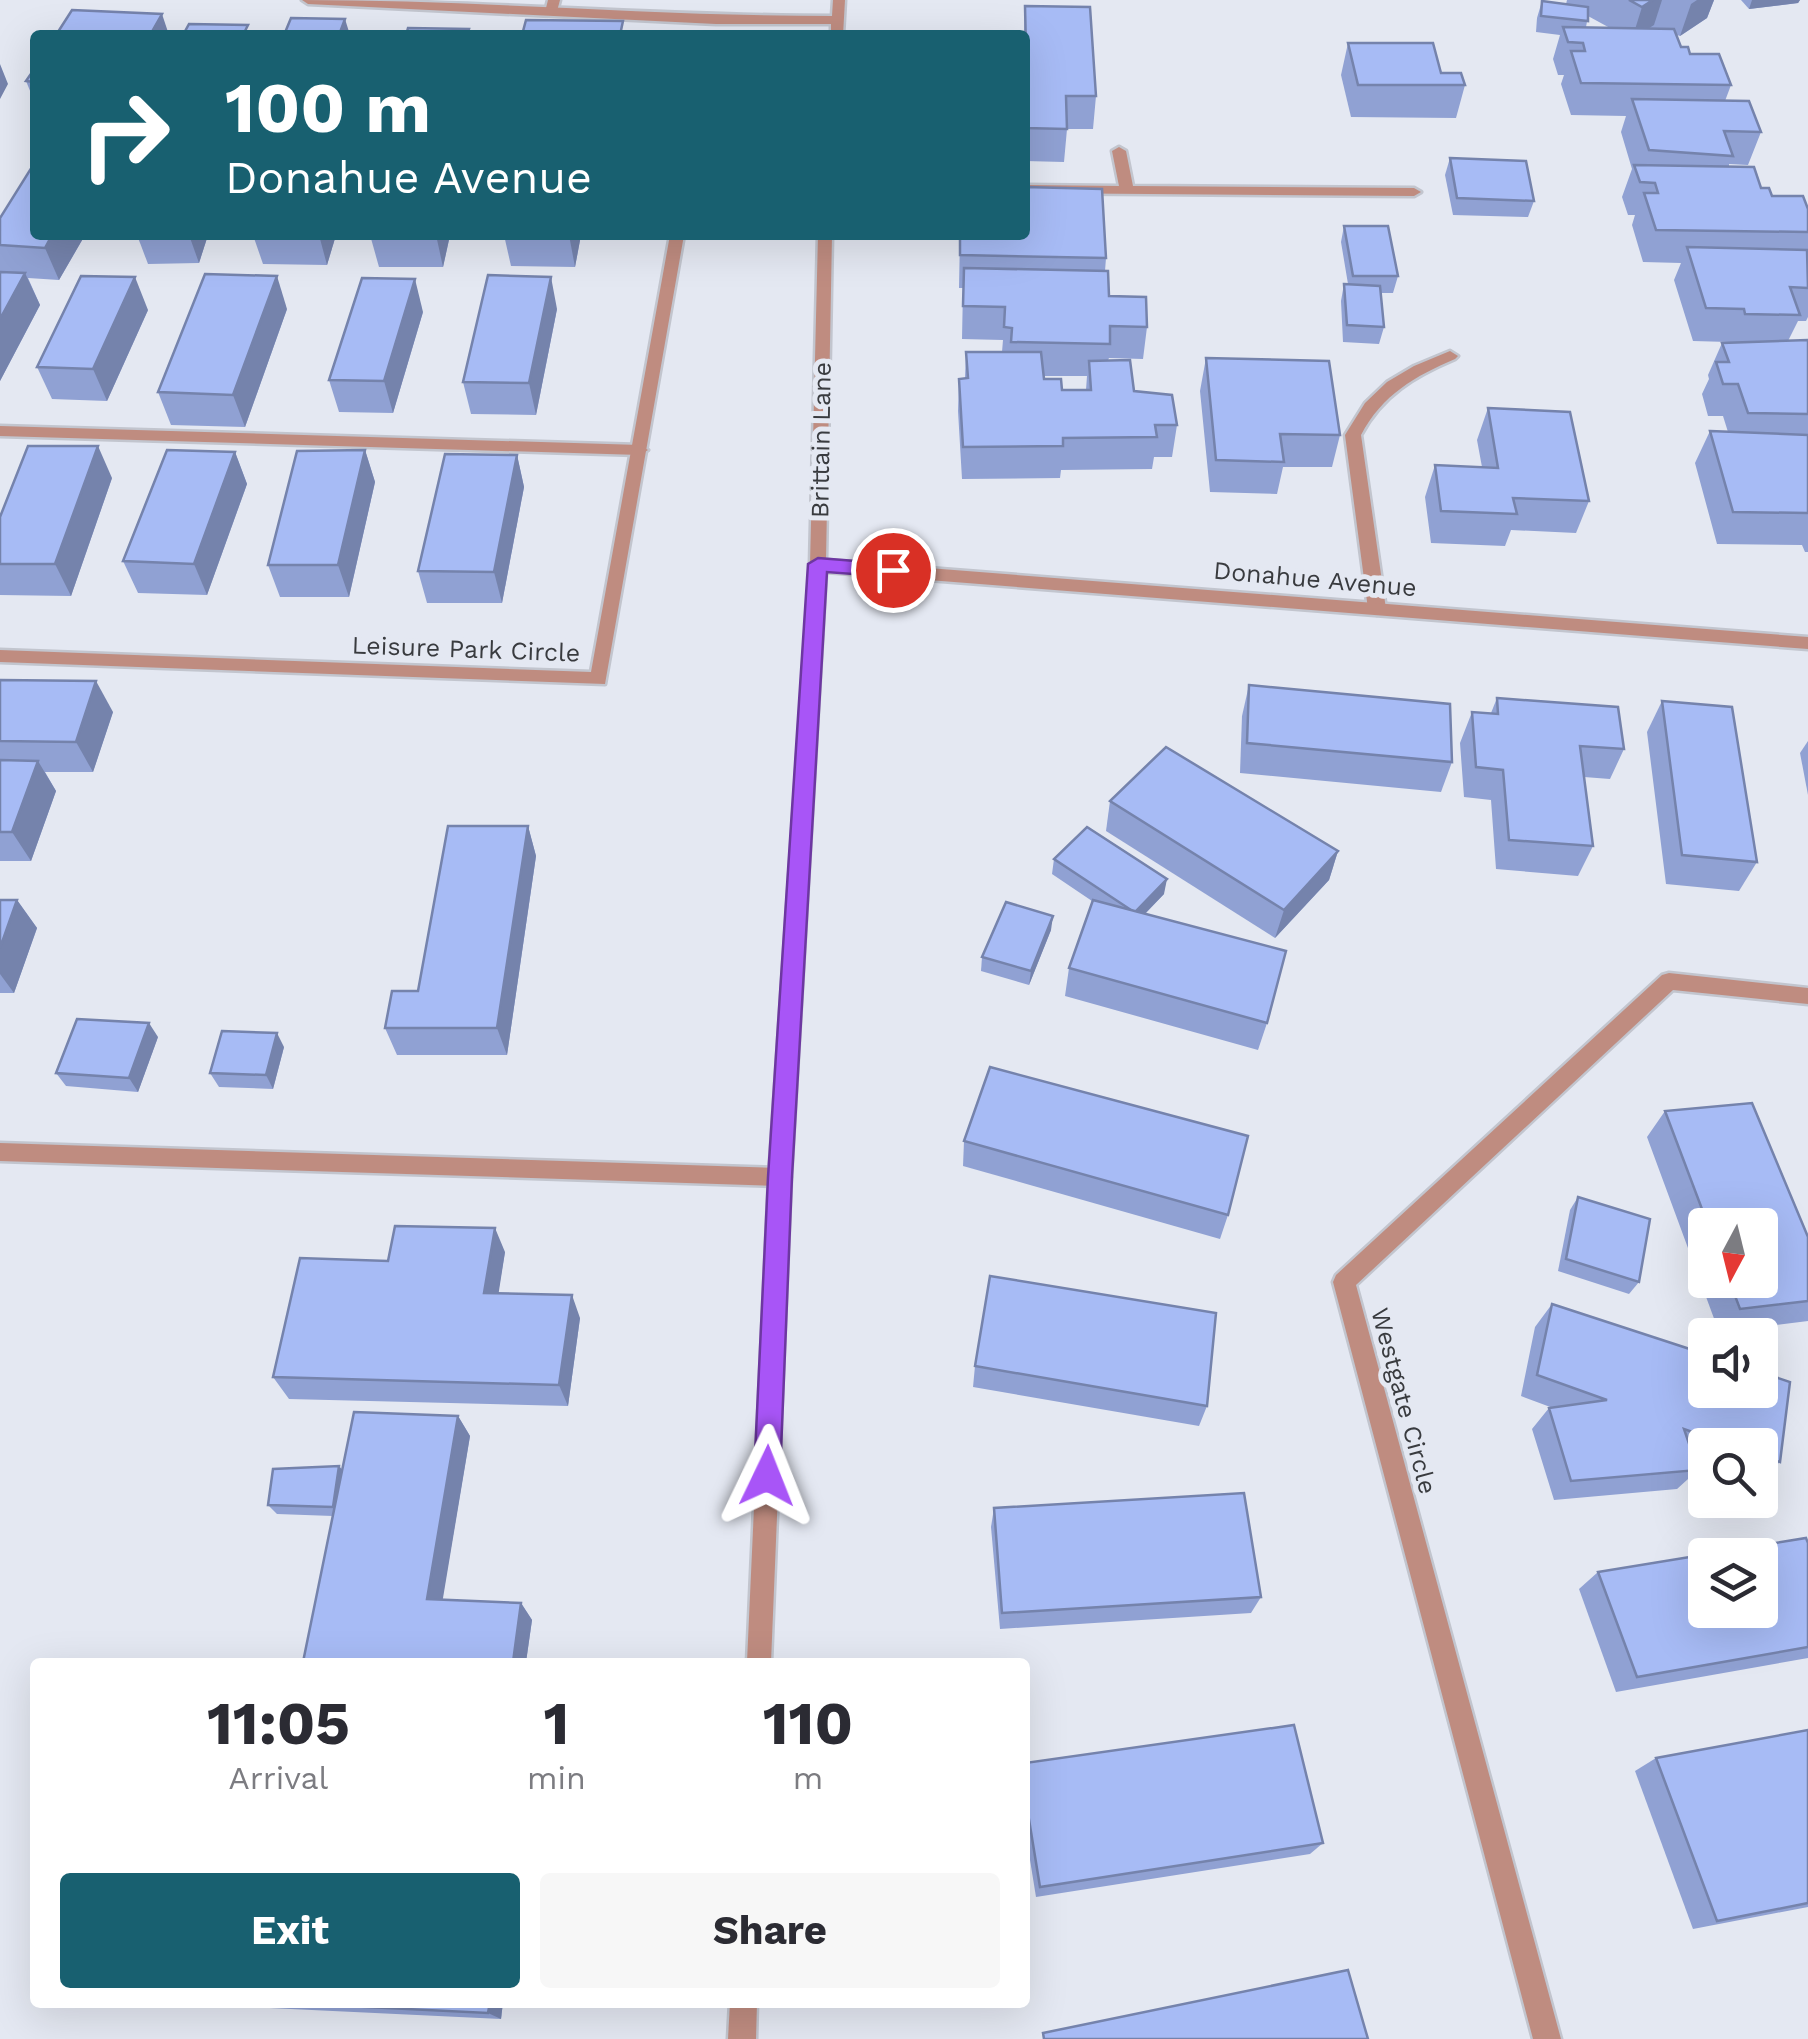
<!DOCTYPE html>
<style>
:root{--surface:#fff;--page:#f7f7f7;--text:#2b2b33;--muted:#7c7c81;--accent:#186070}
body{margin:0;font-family:"Work Sans",sans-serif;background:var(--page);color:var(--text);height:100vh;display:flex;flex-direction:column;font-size:38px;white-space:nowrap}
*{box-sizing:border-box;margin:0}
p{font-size:32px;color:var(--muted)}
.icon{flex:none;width:55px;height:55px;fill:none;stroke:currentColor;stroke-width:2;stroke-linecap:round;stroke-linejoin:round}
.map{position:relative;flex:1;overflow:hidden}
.sheet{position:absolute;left:30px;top:1658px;width:1000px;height:350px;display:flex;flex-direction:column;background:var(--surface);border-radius:10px;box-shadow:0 10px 40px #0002}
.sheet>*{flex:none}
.hud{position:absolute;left:30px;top:30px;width:1000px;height:210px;border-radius:10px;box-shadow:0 10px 40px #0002;background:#186070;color:#fff;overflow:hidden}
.needle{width:65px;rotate:187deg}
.controls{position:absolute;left:1688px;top:1208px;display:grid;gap:20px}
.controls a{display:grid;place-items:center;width:90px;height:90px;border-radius:10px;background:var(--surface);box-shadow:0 10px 40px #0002;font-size:50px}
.pin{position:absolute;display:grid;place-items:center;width:85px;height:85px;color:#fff;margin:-42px;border:5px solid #fff;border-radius:50%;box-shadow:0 2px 10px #0007}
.me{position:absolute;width:110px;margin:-55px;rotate:2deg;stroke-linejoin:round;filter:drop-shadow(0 0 8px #0008)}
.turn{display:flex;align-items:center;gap:35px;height:210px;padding:0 30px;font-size:45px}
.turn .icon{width:130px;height:130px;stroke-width:2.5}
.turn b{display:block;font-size:70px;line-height:85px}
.eta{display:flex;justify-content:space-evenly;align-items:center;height:170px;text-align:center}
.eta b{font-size:60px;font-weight:700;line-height:70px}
.button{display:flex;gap:20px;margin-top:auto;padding:20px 30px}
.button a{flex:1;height:115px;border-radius:10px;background:var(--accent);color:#fff;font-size:40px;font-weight:700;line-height:115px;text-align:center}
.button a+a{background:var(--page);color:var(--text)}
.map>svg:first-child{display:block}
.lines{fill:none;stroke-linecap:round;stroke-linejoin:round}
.service-casing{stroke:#c2c5ce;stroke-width:5}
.minor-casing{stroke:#c2c5ce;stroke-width:5}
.service{fill:#bf8c80;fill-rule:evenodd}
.minor{fill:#bf8c80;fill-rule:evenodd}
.wall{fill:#90a1d3;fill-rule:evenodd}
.shaded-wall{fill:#7583ac}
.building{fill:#a7bbf5;stroke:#7583ac;stroke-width:2.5;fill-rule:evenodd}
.route{fill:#a855f7;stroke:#6d37a1;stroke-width:2.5}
.labels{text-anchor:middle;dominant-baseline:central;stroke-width:10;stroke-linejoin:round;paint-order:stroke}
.street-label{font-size:25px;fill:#393b3f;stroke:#e4e8f2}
</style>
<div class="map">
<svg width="1808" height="2039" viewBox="0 0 1808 2039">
<rect width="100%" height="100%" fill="#e4e8f2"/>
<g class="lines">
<g class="service-casing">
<g id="service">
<path d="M 548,0 L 560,0 L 556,15 L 545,12 Z"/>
<path d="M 1119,147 L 1126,151 L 1133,186 L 1414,188 L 1421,192 L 1414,196 L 1025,193 L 1025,185 L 1119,186 L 1112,151 Z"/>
<path d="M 1450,351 L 1458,356 L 1455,359 C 1415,376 1382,395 1361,435 L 1386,609 L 1377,615 L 1368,609 L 1345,435 L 1365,403 L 1387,382 L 1414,366 Z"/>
<path d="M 0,426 L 640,445 L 648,450 L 640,455 L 0,436 Z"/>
<path d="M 0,1143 L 780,1168 L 787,1170 L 791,1177 L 787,1184 L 780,1186 L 0,1161 Z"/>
</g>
</g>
<g class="minor-casing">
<g id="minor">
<path d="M 302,0 C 478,0 655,16 832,16 L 833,0 L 845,0 L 843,35 L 831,35 L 831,24 L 716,24 L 308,4 Z"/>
<path d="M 670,235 L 684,235 L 605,684 L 0,662 L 0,650 L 591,672 Z"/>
<path d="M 818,235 L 832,235 L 826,560 L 1808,637 L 1808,649 L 826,572 L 791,1177 L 771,1662 L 747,1662 L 769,1177 L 810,565 Z"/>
<path d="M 1669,973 L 1808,988 L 1808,1004 L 1673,990 L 1356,1285 L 1561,2039 L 1533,2039 L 1333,1282 L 1336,1275 L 1662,975 Z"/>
<path d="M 730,2002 L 757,2002 L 756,2039 L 728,2039 Z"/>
</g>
</g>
<use href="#service" class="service"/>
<use href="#minor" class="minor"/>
</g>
<g class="wall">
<path d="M 1567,0 L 1714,0 L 1707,18 L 1680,36 L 1677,35 L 1681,47 L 1731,85 L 1725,101 L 1761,132 L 1748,165 L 1729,164 L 1729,166 L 1772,196 L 1808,209 L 1808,317 L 1806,321 L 1798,321 L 1788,341 L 1808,340 L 1808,552 L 1805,552 L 1802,545 L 1717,544 L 1695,463 L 1710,431 L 1728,432 L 1723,416 L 1708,416 L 1702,394 L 1709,379 L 1708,375 L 1722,343 L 1729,342 L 1693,341 L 1674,280 L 1681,263 L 1643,262 L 1632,225 L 1635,215 L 1628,215 L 1622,197 L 1632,169 L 1621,132 L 1626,116 L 1571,115 L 1561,84 L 1564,75 L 1558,75 L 1553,59 L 1560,35 L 1536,32 L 1537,18 L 1542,1 L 1566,4 ZM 1588,16 L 1610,28 L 1586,27 Z"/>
<path d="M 1741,0 L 1800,0 L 1798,3 L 1749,9 Z"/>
<path d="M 1025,6 L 1096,96 L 1093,129 L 1067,129 L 1064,162 L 1025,161 L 1025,35 L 1024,35 Z"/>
<path d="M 1348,43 L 1441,73 L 1465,85 L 1456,118 L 1351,117 L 1341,75 Z"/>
<path d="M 35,68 L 35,103 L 26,81 Z"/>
<path d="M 1450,158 L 1534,201 L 1528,217 L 1453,215 L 1445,175 Z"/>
<path d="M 0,218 L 35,235 L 85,235 L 59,280 L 28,278 L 40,305 L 0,381 Z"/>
<path d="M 1344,226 L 1398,276 L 1393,293 L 1381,293 L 1384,327 L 1379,344 L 1343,342 L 1341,301 L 1344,284 L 1348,284 L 1341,242 Z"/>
<path d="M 137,235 L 208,235 L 199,263 L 148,264 Z"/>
<path d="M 253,235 L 336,235 L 327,265 L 263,264 Z"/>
<path d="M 370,235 L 450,235 L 443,267 L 379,267 Z"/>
<path d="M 504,235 L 581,235 L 575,267 L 511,266 Z"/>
<path d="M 960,235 L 1106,258 L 1105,271 L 1109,296 L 1147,327 L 1143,359 L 1109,358 L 1108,360 L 1134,391 L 1177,425 L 1172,457 L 1154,457 L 1152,469 L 1061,470 L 1060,478 L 962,479 L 958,411 L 959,379 L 965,378 L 966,352 L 1002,352 L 1003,340 L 962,339 L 963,288 L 959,288 ZM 1043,376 L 1087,376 L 1086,390 L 1062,390 L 1044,379 Z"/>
<path d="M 287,309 L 245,427 L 171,425 L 158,392 Z"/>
<path d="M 557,309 L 536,415 L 471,414 L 463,382 Z"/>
<path d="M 148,310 L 107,401 L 52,399 L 37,367 Z"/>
<path d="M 423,312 L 393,413 L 339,412 L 329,380 Z"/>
<path d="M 1206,358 L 1340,435 L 1332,467 L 1283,467 L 1277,494 L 1210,492 L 1200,391 Z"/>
<path d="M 1488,408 L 1589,501 L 1576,533 L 1511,530 L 1505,546 L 1431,543 L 1425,497 L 1435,465 L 1482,467 L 1477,440 Z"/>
<path d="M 365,450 L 375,482 L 349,597 L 280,597 L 268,565 Z"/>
<path d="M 235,452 L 247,484 L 207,595 L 138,593 L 123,561 Z"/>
<path d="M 517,455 L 524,487 L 502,603 L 427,603 L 418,571 Z"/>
<path d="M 112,478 L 71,596 L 0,595 L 0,517 Z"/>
<path d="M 0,680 L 113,712 L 93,772 L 45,772 L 56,791 L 31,861 L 0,861 Z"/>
<path d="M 1249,685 L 1452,762 L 1441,792 L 1240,773 L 1242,716 Z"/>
<path d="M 1497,698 L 1624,749 L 1610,779 L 1584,777 L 1593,846 L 1578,876 L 1496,869 L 1491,800 L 1464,797 L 1460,743 L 1472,712 L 1491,713 Z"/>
<path d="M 1662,701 L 1757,862 L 1739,891 L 1666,884 L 1647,732 Z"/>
<path d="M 1808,741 L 1808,795 L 1800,753 Z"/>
<path d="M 1110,801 L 1338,851 L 1329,880 L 1275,938 L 1106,831 Z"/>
<path d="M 528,826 L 536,856 L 507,1055 L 397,1055 L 385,1028 L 418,991 Z"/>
<path d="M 1054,859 L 1164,894 L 1145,914 L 1267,1023 L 1258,1050 L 1065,996 L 1069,968 L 1092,901 L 1052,874 Z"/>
<path d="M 0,900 L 17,900 L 37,928 L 14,993 L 0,993 Z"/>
<path d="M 1051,930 L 1029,985 L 981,971 L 982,957 Z"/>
<path d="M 158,1037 L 138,1092 L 66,1086 L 56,1073 Z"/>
<path d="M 284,1047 L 273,1089 L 219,1087 L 210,1073 Z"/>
<path d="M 1665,1111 L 1808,1237 L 1808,1321 L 1719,1332 L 1647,1137 ZM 1705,1225 L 1760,1225 L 1760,1280 L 1705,1280 Z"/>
<path d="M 964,1141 L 1228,1215 L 1220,1239 L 963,1166 Z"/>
<path d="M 1578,1197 L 1639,1282 L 1629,1294 L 1558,1271 L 1570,1210 Z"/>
<path d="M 505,1252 L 498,1293 L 580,1318 L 568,1406 L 289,1399 L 273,1377 L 388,1261 Z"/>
<path d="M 1552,1304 L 1705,1354 L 1705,1390 L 1760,1390 L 1760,1372 L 1790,1382 L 1780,1462 L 1760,1479 L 1760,1445 L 1705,1445 L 1705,1464 L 1695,1460 L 1698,1470 L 1677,1489 L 1554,1500 L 1532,1429 L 1549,1408 L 1553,1408 L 1521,1396 L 1535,1327 Z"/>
<path d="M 975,1366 L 1207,1406 L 1199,1426 L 973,1387 Z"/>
<path d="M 354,1412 L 458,1416 L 470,1436 L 442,1600 L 521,1603 L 532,1620 L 526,1662 L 303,1662 L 333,1516 L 277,1514 L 268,1505 L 273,1469 L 339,1466 L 342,1470 Z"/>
<path d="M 994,1508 L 1261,1597 L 1251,1613 L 1000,1629 L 991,1527 Z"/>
<path d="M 1808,1543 L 1808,1658 L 1616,1692 L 1579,1589 L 1598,1572 Z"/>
<path d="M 1808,1730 L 1808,1907 L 1693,1929 L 1635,1771 L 1656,1758 Z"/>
<path d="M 1025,1763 L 1323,1843 L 1310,1854 L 1036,1897 L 1025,1829 Z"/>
<path d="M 235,2002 L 503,2002 L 501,2019 L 251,2007 Z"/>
</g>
<g class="shaded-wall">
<path d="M 1653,0 L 1662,0 L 1654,25 L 1632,39 L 1642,7 Z"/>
<path d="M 1697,0 L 1714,0 L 1707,18 L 1680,36 L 1691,4 Z"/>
<path d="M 1752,0 L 1800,0 L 1798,3 L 1749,9 Z"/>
<path d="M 162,14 L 169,35 L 150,35 Z"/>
<path d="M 345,19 L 350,35 L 339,35 Z"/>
<path d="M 0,64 L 8,84 L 0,99 Z"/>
<path d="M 52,235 L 85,235 L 59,280 L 45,248 Z"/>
<path d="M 189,235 L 208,235 L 199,263 Z"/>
<path d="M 319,235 L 336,235 L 327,265 Z"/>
<path d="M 436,235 L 450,235 L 443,267 Z"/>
<path d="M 569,235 L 581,235 L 575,267 Z"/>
<path d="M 25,273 L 40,305 L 0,381 L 0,319 Z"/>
<path d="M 277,276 L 287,309 L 245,427 L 233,395 Z"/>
<path d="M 135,277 L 148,310 L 107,401 L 93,369 Z"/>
<path d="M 551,277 L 557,309 L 536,415 L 529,383 Z"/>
<path d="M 415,279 L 423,312 L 393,413 L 384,381 Z"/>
<path d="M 98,446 L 112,478 L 71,596 L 55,564 Z"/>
<path d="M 365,450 L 375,482 L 349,597 L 338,565 Z"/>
<path d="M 235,452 L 247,484 L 207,595 L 194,564 Z"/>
<path d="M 517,455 L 524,487 L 502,603 L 494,572 Z"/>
<path d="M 96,681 L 113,712 L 93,772 L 76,742 Z"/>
<path d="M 38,761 L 56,791 L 31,861 L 12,832 Z"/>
<path d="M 528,826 L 536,856 L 507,1055 L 497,1028 Z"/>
<path d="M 1338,851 L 1329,880 L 1275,938 L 1284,910 Z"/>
<path d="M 1167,879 L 1164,894 L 1132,927 L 1134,913 Z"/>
<path d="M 17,900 L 37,928 L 14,993 L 0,974 L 0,948 Z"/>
<path d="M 1053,916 L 1051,930 L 1029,985 L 1031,971 Z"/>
<path d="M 149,1023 L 158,1037 L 138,1092 L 129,1078 Z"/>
<path d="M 277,1033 L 284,1047 L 273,1089 L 266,1075 Z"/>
<path d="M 495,1228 L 505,1252 L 495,1316 L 484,1293 Z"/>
<path d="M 572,1295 L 580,1318 L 568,1406 L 559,1385 Z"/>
<path d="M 458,1416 L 470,1436 L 440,1616 L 427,1599 Z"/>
<path d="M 339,1466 L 347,1476 L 341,1516 L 333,1507 Z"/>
<path d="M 521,1603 L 532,1620 L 526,1662 L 513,1662 Z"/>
<path d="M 490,2002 L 503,2002 L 501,2019 L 488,2013 Z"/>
</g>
<g class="building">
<path d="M 1629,0 L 1653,0 L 1642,7 Z"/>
<path d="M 1542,1 L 1588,7 L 1588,21 L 1541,16 Z"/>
<path d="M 1025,6 L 1090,7 L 1096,96 L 1066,96 L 1067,129 L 1025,128 L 1025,92 L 1027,92 Z"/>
<path d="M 72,10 L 162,14 L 150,35 L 56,35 Z"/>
<path d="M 291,18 L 345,19 L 339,35 L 284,35 Z"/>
<path d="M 526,20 L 623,21 L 620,35 L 522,35 Z"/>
<path d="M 189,24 L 248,25 L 243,35 L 183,35 Z"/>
<path d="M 1563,27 L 1674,29 L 1681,47 L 1688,47 L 1690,54 L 1719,54 L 1731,85 L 1581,83 L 1571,51 L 1585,51 L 1583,43 L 1568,42 Z"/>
<path d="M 408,28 L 469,29 L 467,35 L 406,35 Z"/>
<path d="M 1348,43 L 1433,43 L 1441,73 L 1461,73 L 1465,85 L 1358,85 Z"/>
<path d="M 35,68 L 35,82 L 26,81 Z"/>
<path d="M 1632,99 L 1749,101 L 1761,132 L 1724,131 L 1733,156 L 1649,150 Z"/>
<path d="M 1450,158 L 1526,161 L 1534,201 L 1457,198 Z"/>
<path d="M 35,162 L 35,235 L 52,235 L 45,248 L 0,245 L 0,218 Z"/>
<path d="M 1634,165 L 1754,167 L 1761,188 L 1769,188 L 1772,196 L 1803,196 L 1808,209 L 1808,232 L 1656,230 L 1644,193 L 1658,193 L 1655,183 L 1640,182 Z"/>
<path d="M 1025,187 L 1102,189 L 1106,258 L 960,255 L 960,235 L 1025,235 Z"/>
<path d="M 1344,226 L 1388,226 L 1398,276 L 1353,276 Z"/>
<path d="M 1687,247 L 1807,250 L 1808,288 L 1790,287 L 1800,315 L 1745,314 L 1744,309 L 1706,308 Z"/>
<path d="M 964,268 L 1108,271 L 1109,296 L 1146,297 L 1147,327 L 1110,326 L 1110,344 L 1011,342 L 1012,328 L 1004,327 L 1005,307 L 963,306 Z"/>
<path d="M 0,272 L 25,273 L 0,319 Z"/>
<path d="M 205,274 L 277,276 L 233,395 L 158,392 Z"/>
<path d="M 488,275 L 551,277 L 529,383 L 463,382 Z"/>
<path d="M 81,276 L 135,277 L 93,369 L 37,367 Z"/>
<path d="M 362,278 L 415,279 L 384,381 L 329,380 Z"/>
<path d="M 1344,284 L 1380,286 L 1384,327 L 1347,325 Z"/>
<path d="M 1808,340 L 1808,414 L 1748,413 L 1738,384 L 1723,384 L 1716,362 L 1729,362 L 1722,343 Z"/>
<path d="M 966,352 L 1041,352 L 1044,379 L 1061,379 L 1062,390 L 1091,390 L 1089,361 L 1130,360 L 1134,391 L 1172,395 L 1177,425 L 1155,425 L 1157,437 L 1063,438 L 1063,446 L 963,447 L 959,379 L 968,378 Z"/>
<path d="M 1206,358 L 1329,361 L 1340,435 L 1280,434 L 1284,462 L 1216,460 Z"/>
<path d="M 1488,408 L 1570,412 L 1589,501 L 1513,498 L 1517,514 L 1441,511 L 1435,465 L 1498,468 Z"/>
<path d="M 1710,431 L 1808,435 L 1808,513 L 1733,512 Z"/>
<path d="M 28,446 L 98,446 L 55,564 L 0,564 L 0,517 Z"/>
<path d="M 167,450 L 235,452 L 194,564 L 123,561 Z"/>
<path d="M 365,450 L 338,565 L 268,565 L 297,451 Z"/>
<path d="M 445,454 L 517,455 L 494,572 L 418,571 Z"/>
<path d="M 0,680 L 96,681 L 76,742 L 0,741 Z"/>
<path d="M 1249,685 L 1450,704 L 1452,762 L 1247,743 Z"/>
<path d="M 1497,698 L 1618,707 L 1624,749 L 1580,746 L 1593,846 L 1509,840 L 1503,770 L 1476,767 L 1472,712 L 1498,714 Z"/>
<path d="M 1662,701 L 1732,707 L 1757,862 L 1682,855 Z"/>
<path d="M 1166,747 L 1338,851 L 1284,910 L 1110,801 Z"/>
<path d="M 0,760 L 38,761 L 12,832 L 0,832 Z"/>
<path d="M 448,826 L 528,826 L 497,1028 L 385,1028 L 392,991 L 418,991 Z"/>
<path d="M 1087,827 L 1167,879 L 1135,912 L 1131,910 L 1054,859 Z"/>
<path d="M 0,900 L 17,900 L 0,948 Z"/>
<path d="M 1093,900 L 1286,951 L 1267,1023 L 1069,968 Z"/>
<path d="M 1006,902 L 1053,916 L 1031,971 L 982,957 Z"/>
<path d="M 77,1019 L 149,1023 L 129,1078 L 56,1073 Z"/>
<path d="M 222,1031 L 277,1033 L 266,1075 L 210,1073 Z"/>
<path d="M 990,1067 L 1248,1136 L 1228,1215 L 964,1141 Z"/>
<path d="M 1752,1103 L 1808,1237 L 1808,1301 L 1740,1309 L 1729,1280 L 1760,1280 L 1760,1225 L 1708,1225 L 1665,1111 Z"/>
<path d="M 1578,1197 L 1650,1219 L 1639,1282 L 1566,1259 Z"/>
<path d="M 395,1226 L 495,1228 L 484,1293 L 572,1295 L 559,1385 L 273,1377 L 300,1258 L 388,1261 Z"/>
<path d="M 990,1276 L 1216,1313 L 1207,1406 L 975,1366 Z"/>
<path d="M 1552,1304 L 1705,1354 L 1705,1390 L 1760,1390 L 1760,1372 L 1790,1382 L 1780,1462 L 1760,1455 L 1760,1445 L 1730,1445 L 1684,1429 L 1698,1470 L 1571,1481 L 1549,1408 L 1607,1400 L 1537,1375 Z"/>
<path d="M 354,1412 L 458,1416 L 427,1599 L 521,1603 L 513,1662 L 303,1662 Z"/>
<path d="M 339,1466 L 333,1507 L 268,1505 L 273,1469 Z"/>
<path d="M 1244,1493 L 1261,1597 L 1002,1613 L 994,1508 Z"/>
<path d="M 1806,1538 L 1808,1543 L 1808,1647 L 1637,1677 L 1598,1572 ZM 1705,1555 L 1760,1555 L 1760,1610 L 1705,1610 Z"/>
<path d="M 1294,1725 L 1323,1843 L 1040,1887 L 1025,1795 L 1025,1763 Z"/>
<path d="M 1808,1730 L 1808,1903 L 1717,1921 L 1656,1758 Z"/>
<path d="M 1348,1970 L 1368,2039 L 1044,2039 L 1043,2033 Z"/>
<path d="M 264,2002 L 490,2002 L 488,2013 Z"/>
</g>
<path class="route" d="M 818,558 L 893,564 L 902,570 L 893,577 L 827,572 L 792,1177 L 780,1476 L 777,1485 L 767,1489 L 758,1485 L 754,1476 L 768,1177 L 808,564 Z"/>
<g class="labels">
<g class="street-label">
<text transform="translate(821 440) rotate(-89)">Brittain Lane</text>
<text transform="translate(1315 579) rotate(5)">Donahue Avenue</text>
<text transform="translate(466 649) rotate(2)">Leisure Park Circle</text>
<text transform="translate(1404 1401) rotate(75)">Westgate Circle</text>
</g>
</g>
</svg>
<div class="controls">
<a><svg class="needle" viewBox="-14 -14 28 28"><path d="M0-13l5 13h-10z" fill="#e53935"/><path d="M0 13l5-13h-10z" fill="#7c7c81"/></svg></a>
<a><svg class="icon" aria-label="sound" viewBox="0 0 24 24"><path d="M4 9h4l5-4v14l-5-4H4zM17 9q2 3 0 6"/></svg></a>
<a><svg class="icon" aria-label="search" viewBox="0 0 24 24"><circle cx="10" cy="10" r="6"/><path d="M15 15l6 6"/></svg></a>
<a><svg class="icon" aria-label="layers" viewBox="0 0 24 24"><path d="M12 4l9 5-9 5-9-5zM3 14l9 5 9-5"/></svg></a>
</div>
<div class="pin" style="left:893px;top:570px;background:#d93025"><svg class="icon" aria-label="arrive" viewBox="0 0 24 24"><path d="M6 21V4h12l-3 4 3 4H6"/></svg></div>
<svg class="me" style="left:767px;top:1476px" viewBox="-20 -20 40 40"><path d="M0-17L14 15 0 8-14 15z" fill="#a855f7" stroke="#fff" stroke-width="4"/></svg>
<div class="hud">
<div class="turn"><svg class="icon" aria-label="right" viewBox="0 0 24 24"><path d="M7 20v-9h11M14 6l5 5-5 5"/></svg><div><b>100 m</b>Donahue Avenue</div></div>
</div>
<section class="sheet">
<div class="eta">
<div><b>11:05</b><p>Arrival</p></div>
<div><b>1</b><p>min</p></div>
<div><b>110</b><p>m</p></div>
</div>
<div class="button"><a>Exit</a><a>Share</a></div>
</section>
</div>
